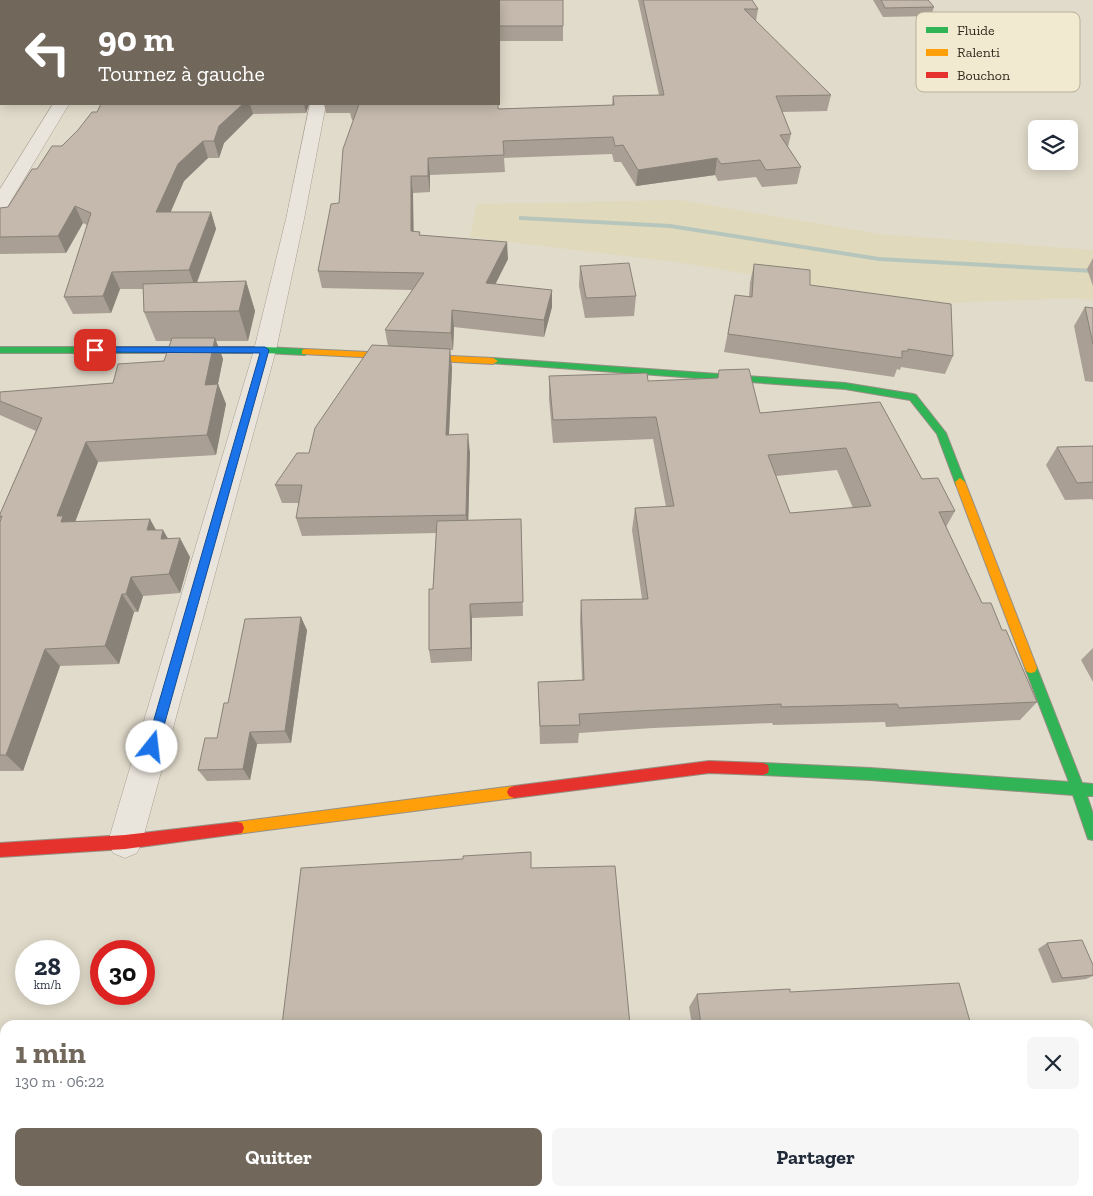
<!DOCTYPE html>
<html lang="fr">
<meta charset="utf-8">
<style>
:root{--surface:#fff;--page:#f6f6f7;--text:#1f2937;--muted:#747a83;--accent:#71675b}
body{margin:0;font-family:"Zilla Slab",serif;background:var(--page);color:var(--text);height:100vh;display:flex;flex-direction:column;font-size:19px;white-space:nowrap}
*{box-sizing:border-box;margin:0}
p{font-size:16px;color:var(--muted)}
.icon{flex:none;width:28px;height:28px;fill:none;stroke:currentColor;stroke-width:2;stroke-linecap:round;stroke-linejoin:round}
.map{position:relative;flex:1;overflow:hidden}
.side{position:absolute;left:0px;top:1020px;width:1094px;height:176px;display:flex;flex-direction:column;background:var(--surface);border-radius:15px 15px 0 0;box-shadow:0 2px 12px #0003}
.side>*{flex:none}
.banner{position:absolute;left:0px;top:0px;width:500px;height:105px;box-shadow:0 2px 12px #0003;background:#71675b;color:#fff;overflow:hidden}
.controls{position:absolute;left:1028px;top:120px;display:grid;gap:10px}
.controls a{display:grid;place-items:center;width:50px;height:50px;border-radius:8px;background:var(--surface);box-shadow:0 2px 12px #0003;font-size:25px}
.speed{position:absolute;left:15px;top:940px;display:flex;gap:10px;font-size:25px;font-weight:700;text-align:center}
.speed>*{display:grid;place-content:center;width:65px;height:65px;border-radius:50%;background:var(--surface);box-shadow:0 2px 12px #0003;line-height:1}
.speed small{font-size:12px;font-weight:400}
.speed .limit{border:8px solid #d22;background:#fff;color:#111}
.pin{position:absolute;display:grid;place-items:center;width:42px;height:42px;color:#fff;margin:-21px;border-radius:10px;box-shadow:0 2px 8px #0006}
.me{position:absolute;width:55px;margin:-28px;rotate:16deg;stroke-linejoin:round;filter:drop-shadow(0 0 4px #0008)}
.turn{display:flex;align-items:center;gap:18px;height:105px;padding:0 15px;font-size:22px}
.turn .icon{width:65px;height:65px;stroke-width:2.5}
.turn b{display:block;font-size:35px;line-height:42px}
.round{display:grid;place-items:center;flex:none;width:52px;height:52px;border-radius:8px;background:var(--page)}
.headline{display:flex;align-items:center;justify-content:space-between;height:85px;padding:0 15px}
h1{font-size:30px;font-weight:800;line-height:38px;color:var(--accent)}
.action{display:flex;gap:10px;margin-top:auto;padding:10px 15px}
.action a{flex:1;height:58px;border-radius:8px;background:var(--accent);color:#fff;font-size:20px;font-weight:800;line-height:58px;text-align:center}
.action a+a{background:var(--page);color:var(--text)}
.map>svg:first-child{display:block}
.farmland{fill:#e0d9bc}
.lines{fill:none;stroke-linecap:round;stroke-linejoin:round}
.stream{fill:#b6c6bc;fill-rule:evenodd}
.street-casing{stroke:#a6a094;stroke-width:1}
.fast-casing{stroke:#968f84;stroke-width:2}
.slow-casing{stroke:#968f84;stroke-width:2}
.jam-casing{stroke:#968f84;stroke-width:2}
.street{fill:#eae5dc;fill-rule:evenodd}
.fast{fill:#30b455;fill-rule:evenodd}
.slow{fill:#ff9f0a;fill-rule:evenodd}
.jam{fill:#e5322d;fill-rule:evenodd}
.wall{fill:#a99f94;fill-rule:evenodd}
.shaded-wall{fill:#898278}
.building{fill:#c4b9ac;stroke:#898278;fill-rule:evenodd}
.route{fill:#1a73e8;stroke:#114b97}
.key{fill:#f2e9d1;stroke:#b9af9b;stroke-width:1}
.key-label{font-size:14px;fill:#34291e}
</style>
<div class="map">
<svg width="1093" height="1196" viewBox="0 0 1093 1196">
<rect width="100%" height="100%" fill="#e1dbcb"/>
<path class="farmland" d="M 680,200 L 880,234 L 1093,250 L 1093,301 L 1077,298 L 925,304 L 683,263 L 470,237 L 477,204 Z"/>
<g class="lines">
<path class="stream" d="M 519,216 L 670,224 L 879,257 L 1093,269 L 1093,273 L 879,261 L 670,228 L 522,220 L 519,220 Z"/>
<g class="street-casing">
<g id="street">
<rect x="120" y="0" width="14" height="1"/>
<path d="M 53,104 L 69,104 L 9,204 L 7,208 L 0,210 L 0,189 Z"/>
<path d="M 310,104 L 326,104 L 304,219 L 276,350 L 142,842 L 137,853 L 125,858 L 113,853 L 108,842 L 254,350 L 286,219 Z"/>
</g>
</g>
<g class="fast-casing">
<g id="fast">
<path d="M 0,347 L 265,347 L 305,349 L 309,352 L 305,355 L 265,353 L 0,353 Z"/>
<path d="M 493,358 L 845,383 L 913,394 L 916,395 L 946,433 L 965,482 L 964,485 L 956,485 L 937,434 L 910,400 L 845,389 L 490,363 L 488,361 Z"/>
<path d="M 1031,663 L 1035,664 L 1037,668 L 1082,783 L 1093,784 L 1093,796 L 1087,796 L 1093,814 L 1093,840 L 1088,839 L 1073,795 L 870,780 L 763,775 L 758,773 L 757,769 L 758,765 L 763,763 L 870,768 L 1069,782 L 1025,668 L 1027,664 Z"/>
</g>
</g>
<g class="slow-casing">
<g id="slow">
<path d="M 305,349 L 493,358 L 498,361 L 493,364 L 302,354 L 302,350 Z"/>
<path d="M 960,478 L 965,482 L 1037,668 L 1035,672 L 1031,673 L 1027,672 L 1025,668 L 955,482 Z"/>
<path d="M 514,786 L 519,788 L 521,792 L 519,796 L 514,798 L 237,834 L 232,833 L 230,828 L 232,823 L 237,822 Z"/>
</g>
</g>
<g class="jam-casing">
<g id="jam">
<path d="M 709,761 L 763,763 L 768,765 L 769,769 L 768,773 L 763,775 L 709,773 L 514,798 L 509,796 L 507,792 L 509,788 L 514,786 Z"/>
<path d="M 237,822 L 242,823 L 244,828 L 242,833 L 237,834 L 125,849 L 0,857 L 0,843 L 125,835 Z"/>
</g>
</g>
<use href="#street" class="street"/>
<use href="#fast" class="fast"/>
<use href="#slow" class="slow"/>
<use href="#jam" class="jam"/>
</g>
<g class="wall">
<path d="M 0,0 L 53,0 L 52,1 L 1,1 L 1,86 L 0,87 Z"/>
<path d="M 638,0 L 752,0 L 758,9 L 756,21 L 831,95 L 827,111 L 782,112 L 791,134 L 788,147 L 801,167 L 797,184 L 762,187 L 756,177 L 718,181 L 715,175 L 636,186 L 621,162 L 614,162 L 612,154 L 504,158 L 505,172 L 430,175 L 430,192 L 413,193 L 413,231 L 420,235 L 508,259 L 495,284 L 552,290 L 552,307 L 544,337 L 454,327 L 453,350 L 450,350 L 452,368 L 449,435 L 470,453 L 468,521 L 521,519 L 523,616 L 472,618 L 472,661 L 431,663 L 429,650 L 436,533 L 302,536 L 296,518 L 299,503 L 282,503 L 275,485 L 309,453 L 388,346 L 385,330 L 412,290 L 322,288 L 318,271 L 339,203 L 353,120 L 352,120 L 350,113 L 326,113 L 324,104 L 498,104 L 498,109 L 612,105 L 613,96 L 659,95 Z"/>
<path d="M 873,0 L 928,0 L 934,7 L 931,16 L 883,17 Z"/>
<path d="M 499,1 L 563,26 L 563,41 L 499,41 Z"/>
<path d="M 101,104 L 309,104 L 306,113 L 253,114 L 224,143 L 219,158 L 208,158 L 184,181 L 170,212 L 211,212 L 216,229 L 197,283 L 246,281 L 255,311 L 248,341 L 216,341 L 223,359 L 218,384 L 226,404 L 216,455 L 98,462 L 75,522 L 156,530 L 168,538 L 190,557 L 180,593 L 143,596 L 138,612 L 134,612 L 119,664 L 60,666 L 23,771 L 0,771 L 0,522 L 1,520 L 0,518 L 0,514 L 36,431 L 0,415 L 0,392 L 113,383 L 164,361 L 172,341 L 156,341 L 144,312 L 143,289 L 120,289 L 111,313 L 73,314 L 64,297 L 87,225 L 83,223 L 66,253 L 0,254 L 0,208 L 8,207 L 37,169 L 97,112 Z"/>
<path d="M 1093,258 L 1093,286 L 1087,269 Z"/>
<path d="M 754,264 L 810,285 L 953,356 L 945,374 L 901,367 L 900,370 L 897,369 L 894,377 L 724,352 L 735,295 L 749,297 L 750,283 Z"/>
<path d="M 580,266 L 636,296 L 634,316 L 585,318 L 579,286 Z"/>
<path d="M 1085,307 L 1093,308 L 1093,382 L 1085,381 L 1074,326 Z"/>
<path d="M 549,376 L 648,381 L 760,413 L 880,402 L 922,479 L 955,511 L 946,527 L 982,603 L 1002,630 L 1037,702 L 1020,720 L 886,727 L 885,722 L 773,725 L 772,723 L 653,728 L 579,733 L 578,743 L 540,744 L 538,682 L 582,680 L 580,620 L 581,600 L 642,599 L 632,530 L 635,508 L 666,507 L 653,439 L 553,443 L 549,399 ZM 837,470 L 853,508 L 790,513 L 776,476 Z"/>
<path d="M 1093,446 L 1093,501 L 1092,499 L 1065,500 L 1046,465 L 1057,447 Z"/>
<path d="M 307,630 L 291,743 L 257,744 L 250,780 L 207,781 L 198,770 L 217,738 L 228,703 Z"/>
<path d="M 1093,648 L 1093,682 L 1081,660 Z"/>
<path d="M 1047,943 L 1093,965 L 1093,976 L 1086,979 L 1052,983 L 1038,949 Z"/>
<path d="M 790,992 L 971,1025 L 692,1025 L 689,1007 L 697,994 Z"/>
</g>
<g class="shaded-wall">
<path d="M 38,0 L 53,0 L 52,1 L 37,1 Z"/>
<path d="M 0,71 L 1,74 L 1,86 L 0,87 Z"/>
<path d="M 243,104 L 250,104 L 253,114 L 224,143 L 219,158 L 214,141 L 219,126 Z"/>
<path d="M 304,104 L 309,104 L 306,113 Z"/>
<path d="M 203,141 L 208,158 L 184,181 L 163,230 L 156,212 L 178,164 Z"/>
<path d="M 428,158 L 430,175 L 430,192 L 428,176 Z"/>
<path d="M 717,158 L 715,175 L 636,186 L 638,170 Z"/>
<path d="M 411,176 L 413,193 L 414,248 L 411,231 Z"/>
<path d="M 75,206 L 83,223 L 66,253 L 58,236 Z"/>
<path d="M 211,212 L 216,229 L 195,287 L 189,270 Z"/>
<path d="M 507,242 L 508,259 L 487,301 L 486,283 Z"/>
<path d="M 112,272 L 120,289 L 111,313 L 103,296 Z"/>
<path d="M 246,281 L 255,311 L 248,341 L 239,311 Z"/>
<path d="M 552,290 L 552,307 L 544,337 L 544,320 Z"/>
<path d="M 452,310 L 454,327 L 453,350 L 451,333 Z"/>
<path d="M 215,338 L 223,359 L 214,403 L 218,384 L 226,404 L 216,455 L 207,435 L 205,385 Z"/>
<path d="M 450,349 L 452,368 L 448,453 L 446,435 Z"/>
<path d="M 468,434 L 470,453 L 468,533 L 466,515 Z"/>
<path d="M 86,442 L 98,462 L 72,530 L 74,542 L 57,516 Z"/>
<path d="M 150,519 L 161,539 L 147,530 Z"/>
<path d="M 163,530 L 174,549 L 161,539 Z"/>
<path d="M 180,538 L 190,557 L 180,593 L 169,574 Z"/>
<path d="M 131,577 L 143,596 L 138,612 L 126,594 Z"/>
<path d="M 122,594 L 134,612 L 119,664 L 105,646 Z"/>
<path d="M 470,604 L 472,618 L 472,661 L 471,648 Z"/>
<path d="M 301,617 L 307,630 L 291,743 L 285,731 Z"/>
<path d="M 45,649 L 60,666 L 23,771 L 6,755 Z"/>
<path d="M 250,732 L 257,744 L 250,780 L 243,769 Z"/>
</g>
<g class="building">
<path d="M 0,0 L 38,0 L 37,1 L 1,1 L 1,65 L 0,65 Z"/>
<path d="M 151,0 L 563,0 L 563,26 L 499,26 L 499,1 L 151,1 Z"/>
<path d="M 643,0 L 752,0 L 758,9 L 744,9 L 831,95 L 776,96 L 791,134 L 780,135 L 801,167 L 766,170 L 760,160 L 721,164 L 717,158 L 638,170 L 623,145 L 615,146 L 613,137 L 503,141 L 504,155 L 428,158 L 428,176 L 411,176 L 411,231 L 420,232 L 419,235 L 507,242 L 486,283 L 552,290 L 544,320 L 452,310 L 451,333 L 385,330 L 424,273 L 318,271 L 331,204 L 339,203 L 343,149 L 359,104 L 498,104 L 498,109 L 614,105 L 613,96 L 664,95 Z"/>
<path d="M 881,0 L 928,0 L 934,7 L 885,8 Z"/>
<path d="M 101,104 L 243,104 L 219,126 L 214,141 L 203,141 L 178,164 L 156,212 L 211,212 L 189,270 L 112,272 L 103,296 L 64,297 L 91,213 L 75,206 L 58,236 L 0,237 L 0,208 L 8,207 L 32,169 L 37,169 L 52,146 L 62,146 L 78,130 L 92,112 L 97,112 Z"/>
<path d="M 629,263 L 636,296 L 586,298 L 580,266 Z"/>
<path d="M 754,264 L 810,270 L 810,285 L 951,304 L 953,356 L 908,349 L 908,351 L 902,351 L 902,358 L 728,334 L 735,295 L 752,297 Z"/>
<path d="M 246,281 L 239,311 L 144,312 L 143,284 Z"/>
<path d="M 1085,307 L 1093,308 L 1093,344 Z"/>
<path d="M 172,338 L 215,338 L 205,385 L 218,384 L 207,435 L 86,442 L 57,516 L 63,516 L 61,522 L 150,519 L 147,530 L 163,530 L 161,539 L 180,538 L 169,574 L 131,577 L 126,594 L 122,594 L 105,646 L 45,649 L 6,755 L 0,755 L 0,522 L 2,516 L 0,517 L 0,514 L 42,418 L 0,401 L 0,392 L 113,383 L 118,364 L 164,361 Z"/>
<path d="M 372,345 L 450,349 L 446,435 L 468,434 L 466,515 L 296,518 L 302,485 L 275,485 L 297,453 L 309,453 L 315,428 Z"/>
<path d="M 749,369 L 760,413 L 880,402 L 922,479 L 938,478 L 955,511 L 939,512 L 982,603 L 991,603 L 1002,630 L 1006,630 L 1037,702 L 899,708 L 897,704 L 781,707 L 781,704 L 657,710 L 579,714 L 580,725 L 540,726 L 538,682 L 584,680 L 581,600 L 648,599 L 635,508 L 674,506 L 656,417 L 553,420 L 549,376 L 647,373 L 648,381 L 718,378 L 719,370 ZM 846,448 L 871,506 L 790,513 L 768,455 Z"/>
<path d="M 1093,446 L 1093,482 L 1077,483 L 1057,447 Z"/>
<path d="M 521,519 L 523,602 L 470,604 L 471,648 L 429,650 L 429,589 L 433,589 L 437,521 Z"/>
<path d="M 301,617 L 285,731 L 250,732 L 243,769 L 198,770 L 205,738 L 217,738 L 224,703 L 228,703 L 245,619 Z"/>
<path d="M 531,852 L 531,868 L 615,866 L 630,1025 L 282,1025 L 301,868 L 463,859 L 463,856 Z"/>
<path d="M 1082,940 L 1093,965 L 1093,975 L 1062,978 L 1047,943 Z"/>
<path d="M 959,983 L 971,1025 L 701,1025 L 697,994 L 790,989 L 790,992 Z"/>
<path d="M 1089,1092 L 1093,1092 L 1093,1196 L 257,1196 L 257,1191 L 1089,1191 Z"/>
</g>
<path class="route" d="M 95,347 L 265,347 L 269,350 L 158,747 L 157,751 L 152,753 L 147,751 L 146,747 L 260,353 L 91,352 L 90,350 Z"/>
<rect x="916" y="12" width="164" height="80" rx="8" class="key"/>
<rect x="926" y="27" width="22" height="6" fill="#30b455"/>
<rect x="926" y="49" width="22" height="7" fill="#ff9f0a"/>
<rect x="926" y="72" width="22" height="6" fill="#e5322d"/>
<g class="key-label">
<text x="957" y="35">Fluide</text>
<text x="957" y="57">Ralenti</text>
<text x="957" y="80">Bouchon</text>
</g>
</svg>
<div class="controls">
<a><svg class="icon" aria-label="layers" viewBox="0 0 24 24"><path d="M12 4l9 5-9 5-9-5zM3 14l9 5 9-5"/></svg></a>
</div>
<div class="speed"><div>28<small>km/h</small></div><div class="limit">30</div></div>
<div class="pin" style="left:95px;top:350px;background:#d93025"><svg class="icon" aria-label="arrive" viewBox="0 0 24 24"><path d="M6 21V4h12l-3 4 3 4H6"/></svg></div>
<svg class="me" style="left:152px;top:747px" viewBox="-20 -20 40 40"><circle r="19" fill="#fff"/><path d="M0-13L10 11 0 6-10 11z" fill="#1a73e8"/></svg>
<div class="banner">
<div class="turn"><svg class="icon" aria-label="left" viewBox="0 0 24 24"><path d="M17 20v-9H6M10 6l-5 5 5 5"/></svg><div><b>90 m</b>Tournez à gauche</div></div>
</div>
<section class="side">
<div class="headline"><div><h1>1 min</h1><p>130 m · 06:22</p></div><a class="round"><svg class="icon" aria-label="close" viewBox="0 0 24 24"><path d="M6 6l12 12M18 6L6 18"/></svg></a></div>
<div class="action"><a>Quitter</a><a>Partager</a></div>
</section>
</div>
